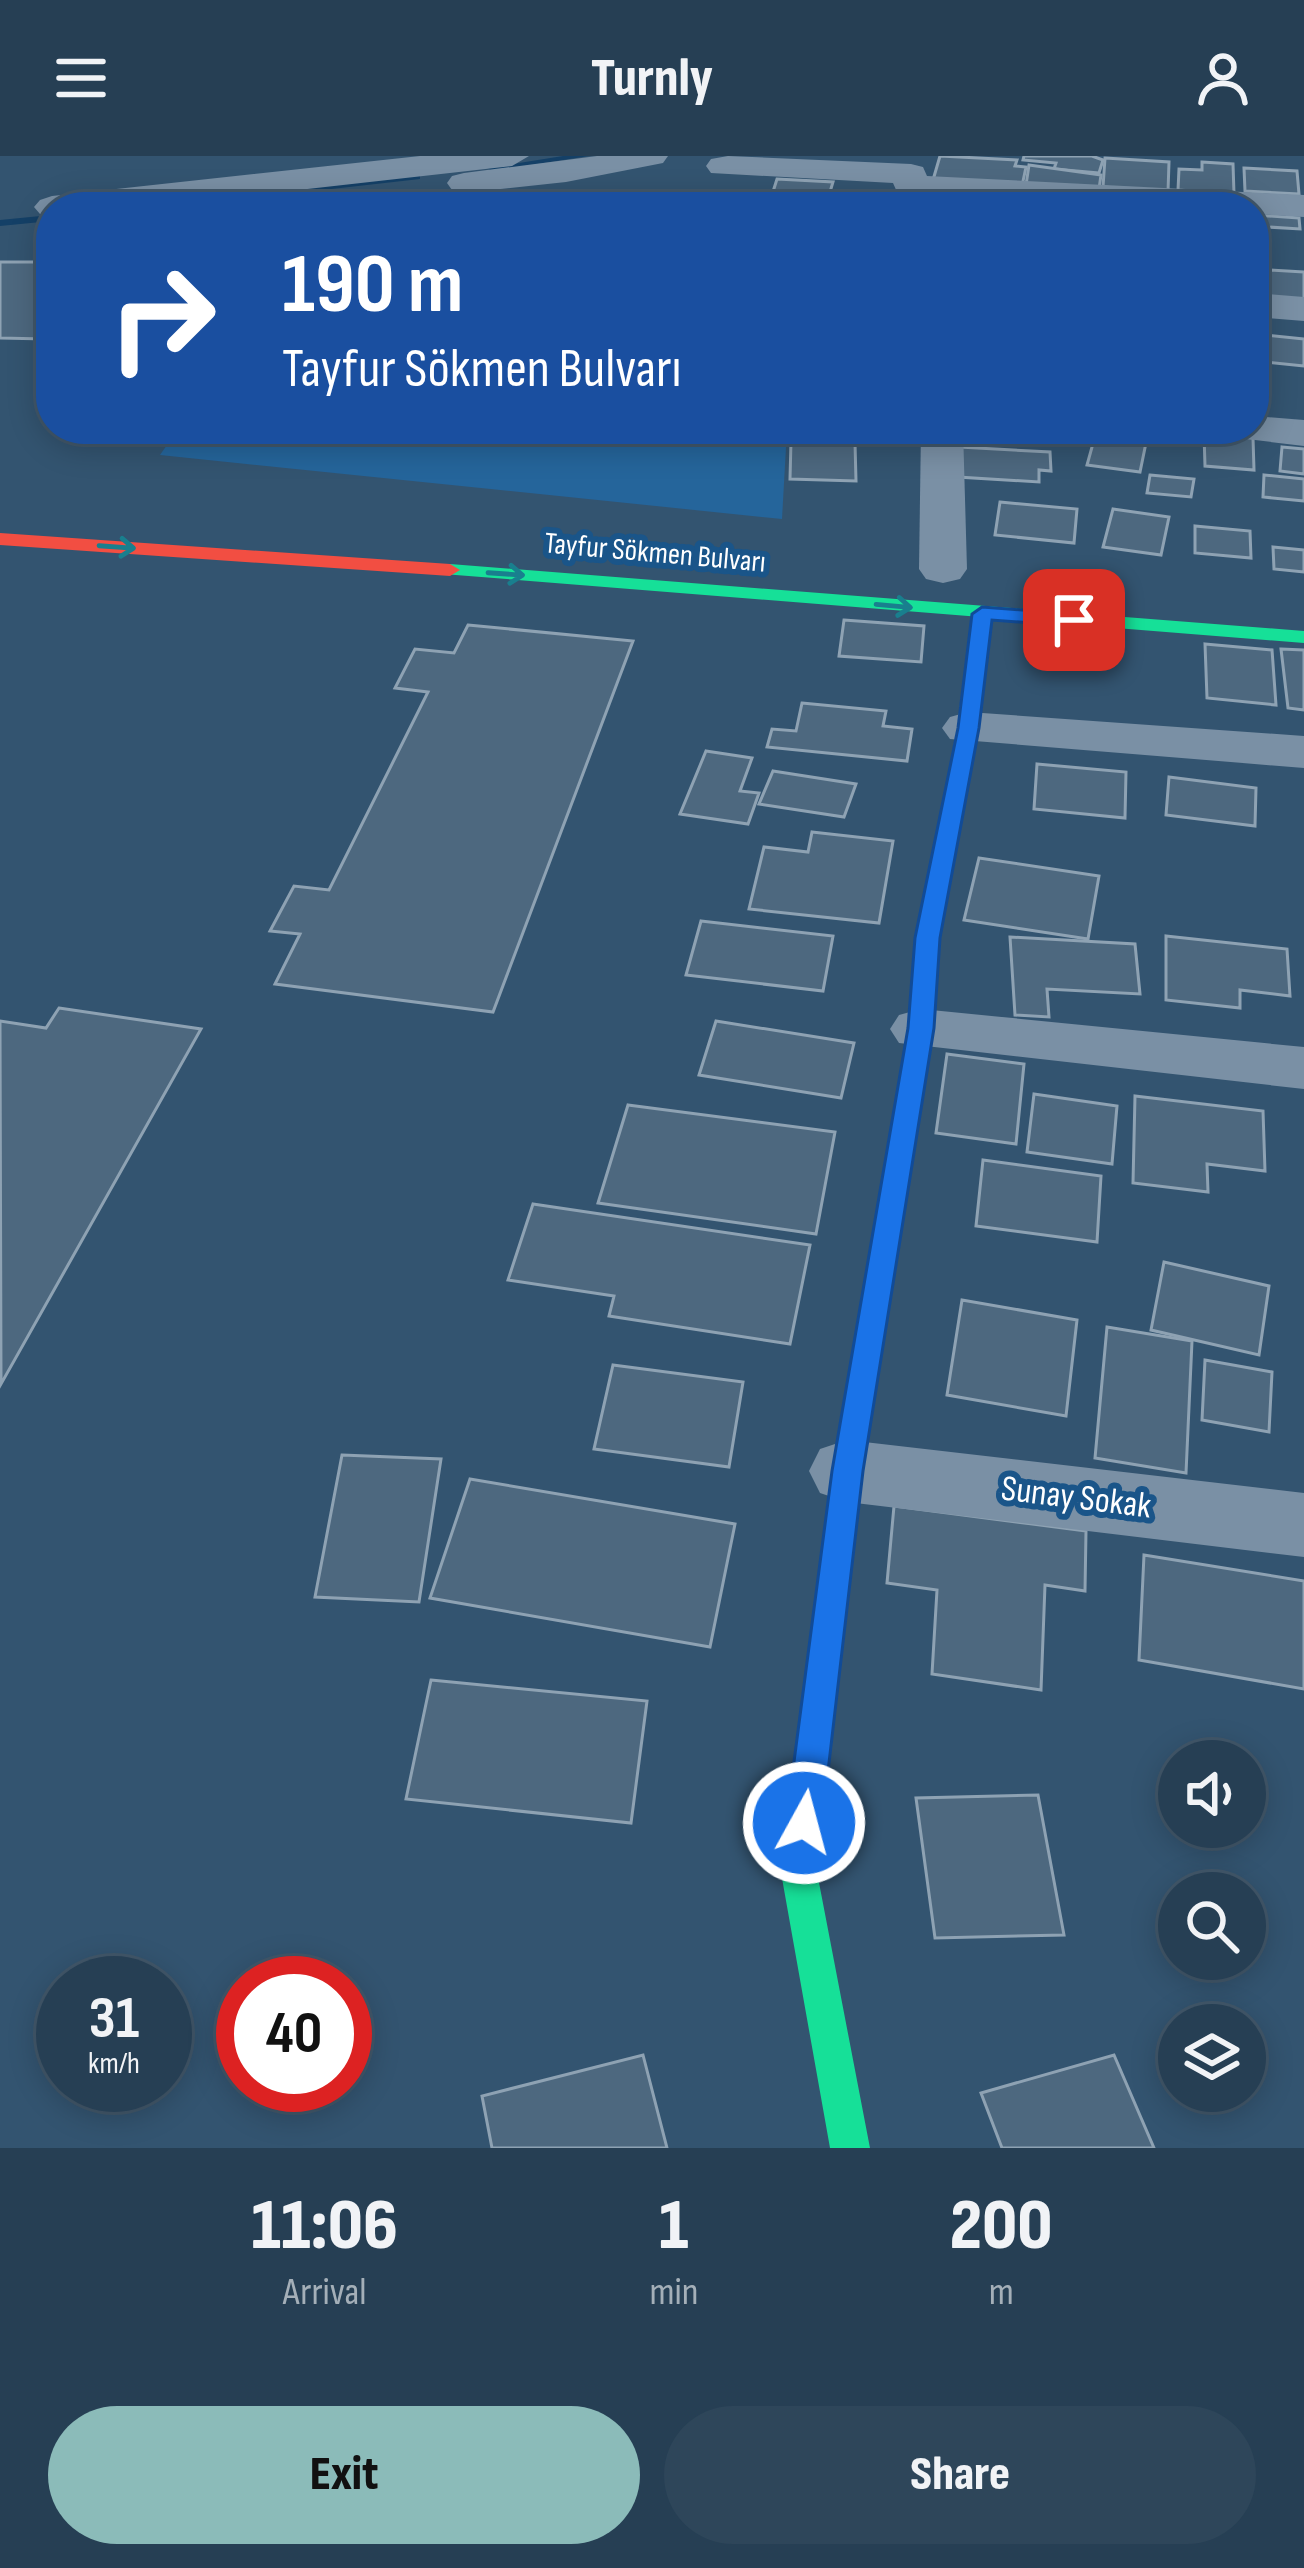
<!DOCTYPE html>
<meta charset="utf-8">
<style>
:root{--surface:#263f54;--page:#2e465a;--text:#f1f3f6;--muted:#a4afb8;--line:#42586b;--accent:#8bbbb9}
body{margin:0;font-family:"Sofia Sans Condensed",sans-serif;background:var(--page);color:var(--text);height:100vh;display:flex;flex-direction:column;font-size:45px;white-space:nowrap}
*{box-sizing:border-box;margin:0}
p{font-size:39px;color:var(--muted)}
.icon{flex:none;width:66px;height:66px;fill:none;stroke:currentColor;stroke-width:2;stroke-linecap:round;stroke-linejoin:round}
.map{position:relative;height:1992px;overflow:hidden}
.sheet{display:flex;flex-direction:column;background:var(--surface);flex:1}
.sheet>*{flex:none}
.hud{position:absolute;left:36px;top:36px;width:1233px;height:252px;border-radius:48px;box-shadow:0 6px 30px #0003,0 0 0 3px var(--line);background:#1a4fa0;color:#fff;overflow:hidden}
.tools{position:absolute;left:1158px;top:1584px;display:grid;gap:24px}
.tools a{display:grid;place-items:center;width:108px;height:108px;border-radius:50%;background:var(--surface);box-shadow:0 6px 30px #0003,0 0 0 3px var(--line);font-size:60px}
.speed{position:absolute;left:36px;top:1800px;display:flex;gap:24px;font-size:60px;font-weight:700;text-align:center}
.speed>*{display:grid;place-content:center;width:156px;height:156px;border-radius:50%;background:var(--surface);box-shadow:0 6px 30px #0003,0 0 0 3px var(--line);line-height:1}
.speed small{font-size:30px;font-weight:400}
.speed .limit{border:18px solid #d22;background:#fff;color:#111}
.pin{position:absolute;display:grid;place-items:center;width:102px;height:102px;color:#fff;margin:-51px;border-radius:24px;box-shadow:0 6px 18px #0006}
.me{position:absolute;width:132px;margin:-66px;rotate:7deg;stroke-linejoin:round;filter:drop-shadow(0 0 9px #0008)}
.turn{display:flex;align-items:center;gap:42px;height:252px;padding:0 48px;font-size:54px}
.turn .icon{width:156px;height:156px;stroke-width:2.5}
.turn b{display:block;font-size:84px;line-height:102px}
.eta{display:flex;justify-content:space-evenly;align-items:center;height:204px;text-align:center}
.eta b{font-size:72px;font-weight:800;line-height:84px}
.primary-button{display:flex;gap:24px;margin-top:auto;padding:24px 48px}
.primary-button a{flex:1;height:138px;border-radius:72px;background:var(--accent);color:#111;font-size:48px;font-weight:800;line-height:138px;text-align:center}
.primary-button a+a{background:var(--page);color:var(--text)}
header{display:flex;justify-content:space-between;align-items:center;height:156px;padding:0 48px;background:var(--surface);font-size:54px;font-weight:800}
.map>svg:first-child{display:block}
.green{fill:#25659b}
.lines{fill:none;stroke-linecap:round;stroke-linejoin:round}
.stream{fill:#144067;fill-rule:evenodd}
.building{fill:#4d687f;stroke:#8ea2b3;stroke-width:3}
.street{fill:#7a90a5;fill-rule:evenodd}
.fast{fill:#16e098;fill-rule:evenodd}
.slow{fill:#ffcf43;fill-rule:evenodd}
.jam{fill:#f24e42;fill-rule:evenodd}
.oneway{stroke:#197f8e}
.route{fill:#1a73e8;stroke:#114b97;stroke-width:3}
.labels{text-anchor:middle;dominant-baseline:central;stroke-width:12;stroke-linejoin:round;paint-order:stroke}
.far-street-label{font-size:30px;fill:#fff;stroke:#1a5589}
.street-label{font-size:36px;fill:#fff;stroke:#1a5589}
</style>
<header><svg class="icon" aria-label="menu" viewBox="0 0 24 24"><path d="M4 6h16M4 12h16M4 18h16"/></svg>Turnly<svg class="icon" aria-label="person" viewBox="0 0 24 24"><circle cx="12" cy="8" r="4"/><path d="M4 21q1-7 8-7t8 7"/></svg></header>
<div class="map">
<svg width="1304" height="1992" viewBox="0 0 1304 1992">
<rect width="100%" height="100%" fill="#335470"/>
<path class="green" d="M 178,273 L 787,273 L 782,363 L 160,299 Z"/>
<g class="lines">
<g class="stream">
<path d="M 563,0 L 589,0 L 492,15 L 487,12 Z"/>
<path d="M 417,18 L 420,19 L 420,23 L 173,51 L 142,51 L 147,48 Z"/>
<path d="M 51,59 L 51,65 L 0,70 L 0,64 Z"/>
</g>
</g>
<g class="building">
<path d="M 940,0 L 1017,4 L 1015,10 L 1026,11 L 1022,30 L 933,24 Z"/>
<path d="M 1024,0 L 1092,0 L 1103,4 L 1099,17 L 1054,13 L 1056,7 L 1023,4 Z"/>
<path d="M 1105,2 L 1169,6 L 1168,36 L 1103,31 Z"/>
<path d="M 1202,6 L 1233,8 L 1234,38 L 1178,34 L 1179,13 L 1202,14 Z"/>
<path d="M 1029,9 L 1101,19 L 1099,33 L 1026,29 Z"/>
<path d="M 1244,12 L 1297,15 L 1299,38 L 1245,35 Z"/>
<path d="M 777,23 L 833,26 L 827,46 L 771,42 Z"/>
<path d="M 1254,59 L 1299,62 L 1300,73 L 1268,71 L 1269,79 L 1254,78 Z"/>
<path d="M 0,106 L 51,106 L 51,171 L 45,183 L 0,182 Z"/>
<path d="M 1269,114 L 1304,116 L 1304,145 L 1254,141 L 1254,123 L 1270,125 Z"/>
<path d="M 1254,178 L 1304,183 L 1304,210 L 1254,205 Z"/>
<path d="M 1054,273 L 1092,273 L 1090,285 L 1051,281 Z"/>
<path d="M 1097,273 L 1148,277 L 1140,316 L 1087,309 Z"/>
<path d="M 1204,278 L 1253,282 L 1254,314 L 1205,310 Z"/>
<path d="M 791,285 L 855,287 L 856,325 L 790,323 Z"/>
<path d="M 959,291 L 1050,296 L 1051,315 L 1039,314 L 1039,326 L 958,321 Z"/>
<path d="M 1282,291 L 1304,293 L 1304,318 L 1280,315 Z"/>
<path d="M 1150,319 L 1194,323 L 1191,341 L 1147,337 Z"/>
<path d="M 1264,319 L 1304,323 L 1304,345 L 1263,341 Z"/>
<path d="M 1000,346 L 1077,353 L 1074,387 L 995,379 Z"/>
<path d="M 1113,353 L 1169,361 L 1161,399 L 1103,391 Z"/>
<path d="M 1195,370 L 1250,375 L 1251,402 L 1195,397 Z"/>
<path d="M 1273,391 L 1304,394 L 1304,416 L 1274,413 Z"/>
<path d="M 844,464 L 924,470 L 921,506 L 839,500 Z"/>
<path d="M 468,469 L 633,485 L 493,856 L 275,828 L 300,778 L 270,775 L 294,730 L 329,734 L 428,536 L 395,532 L 415,493 L 454,497 Z"/>
<path d="M 1205,488 L 1272,494 L 1276,549 L 1207,542 Z"/>
<path d="M 1281,493 L 1304,494 L 1304,554 L 1288,552 Z"/>
<path d="M 802,547 L 886,555 L 883,570 L 912,573 L 907,605 L 767,591 L 772,573 L 796,575 Z"/>
<path d="M 706,595 L 752,602 L 740,635 L 759,637 L 748,668 L 680,658 Z"/>
<path d="M 1037,608 L 1126,616 L 1125,662 L 1034,653 Z"/>
<path d="M 773,615 L 856,628 L 844,661 L 759,648 Z"/>
<path d="M 1169,621 L 1256,632 L 1255,670 L 1166,659 Z"/>
<path d="M 812,676 L 893,685 L 879,767 L 749,753 L 764,691 L 808,696 Z"/>
<path d="M 979,702 L 1099,720 L 1088,783 L 964,764 Z"/>
<path d="M 701,765 L 833,780 L 823,835 L 686,819 Z"/>
<path d="M 1166,780 L 1287,793 L 1290,840 L 1240,834 L 1240,852 L 1166,844 Z"/>
<path d="M 1010,781 L 1135,788 L 1140,838 L 1047,833 L 1049,861 L 1015,859 Z"/>
<path d="M 59,852 L 201,873 L 1,1228 L 0,865 L 46,872 Z"/>
<path d="M 716,865 L 854,887 L 841,942 L 699,919 Z"/>
<path d="M 947,898 L 1024,908 L 1016,988 L 936,977 Z"/>
<path d="M 1034,938 L 1117,950 L 1112,1008 L 1027,996 Z"/>
<path d="M 1135,940 L 1263,955 L 1265,1015 L 1207,1008 L 1208,1036 L 1133,1027 Z"/>
<path d="M 628,949 L 835,976 L 816,1078 L 598,1047 Z"/>
<path d="M 983,1004 L 1101,1020 L 1097,1086 L 976,1070 Z"/>
<path d="M 533,1048 L 810,1089 L 790,1188 L 609,1160 L 614,1140 L 508,1124 Z"/>
<path d="M 1164,1106 L 1269,1130 L 1259,1199 L 1151,1174 Z"/>
<path d="M 962,1144 L 1077,1164 L 1066,1260 L 947,1239 Z"/>
<path d="M 1107,1171 L 1192,1185 L 1186,1317 L 1095,1302 Z"/>
<path d="M 1205,1204 L 1272,1216 L 1269,1276 L 1202,1264 Z"/>
<path d="M 613,1209 L 743,1226 L 729,1311 L 594,1293 Z"/>
<path d="M 342,1299 L 441,1303 L 419,1446 L 315,1441 Z"/>
<path d="M 470,1323 L 735,1368 L 710,1491 L 430,1442 Z"/>
<path d="M 894,1350 L 1086,1375 L 1085,1435 L 1045,1429 L 1041,1534 L 932,1518 L 937,1434 L 887,1427 Z"/>
<path d="M 1144,1399 L 1304,1425 L 1304,1533 L 1139,1504 Z"/>
<path d="M 431,1524 L 647,1545 L 631,1667 L 406,1643 Z"/>
<path d="M 1038,1639 L 1064,1779 L 935,1782 L 916,1642 Z"/>
<path d="M 643,1899 L 667,1992 L 492,1992 L 482,1940 Z"/>
<path d="M 1114,1899 L 1154,1992 L 1002,1992 L 981,1937 Z"/>
</g>
<g class="lines">
<g class="street">
<path d="M 420,0 L 529,0 L 512,10 L 147,51 L 51,51 L 51,61 L 40,58 L 34,51 L 40,44 L 52,40 Z"/>
<path d="M 597,0 L 668,0 L 663,7 L 566,26 L 464,37 L 452,34 L 447,27 L 452,20 L 464,17 Z"/>
<path d="M 728,0 L 911,8 L 923,11 L 927,20 L 1304,39 L 1304,61 L 1254,58 L 1254,51 L 1125,51 L 909,39 L 897,36 L 893,27 L 711,17 L 706,10 L 711,3 Z"/>
<path d="M 1254,137 L 1304,141 L 1304,165 L 1254,161 Z"/>
<path d="M 1254,260 L 1304,264 L 1304,290 L 1238,282 L 1232,273 L 1254,273 Z"/>
<path d="M 921,273 L 963,273 L 967,413 L 960,423 L 943,427 L 926,423 L 919,413 Z"/>
<path d="M 968,556 L 1304,580 L 1304,612 L 950,583 L 942,572 L 950,561 Z"/>
<path d="M 921,853 L 1304,891 L 1304,933 L 899,887 L 890,873 L 899,859 Z"/>
<path d="M 847,1284 L 1304,1337 L 1304,1401 L 847,1346 L 820,1337 L 809,1315 L 820,1293 Z"/>
</g>
<g class="fast">
<path d="M 450,408 L 1304,475 L 1304,487 L 443,418 L 440,414 Z"/>
<path d="M 854,1258 L 865,1261 L 869,1270 L 816,1711 L 870,1992 L 830,1992 L 780,1711 L 839,1270 L 843,1261 Z"/>
</g>
<path class="slow" d="M 982,451 L 992,457 L 979,572 L 940,782 L 934,873 L 869,1270 L 865,1279 L 854,1282 L 843,1279 L 839,1270 L 908,873 L 916,782 L 957,572 L 972,457 Z"/>
<path class="jam" d="M 0,377 L 450,408 L 460,414 L 450,420 L 0,389 Z"/>
</g>
<defs><path id="oneway-shaft" d="M-6 0H5M1.5-3L5.5 0L1.5 3" fill="none" stroke-width="1.6" stroke-linecap="round" stroke-linejoin="round" transform="scale(3)"/></defs>
<g class="oneway">
<use href="#oneway-shaft" transform="translate(117 391) rotate(4)"/>
<use href="#oneway-shaft" transform="translate(506 418) rotate(4)"/>
<use href="#oneway-shaft" transform="translate(894 450) rotate(5)"/>
</g>
<path class="route" d="M 982,451 L 1074,458 L 1084,464 L 1074,470 L 992,464 L 979,572 L 940,782 L 934,872 L 863,1315 L 822,1667 L 817,1679 L 804,1684 L 791,1679 L 786,1667 L 832,1315 L 908,872 L 915,782 L 958,572 L 972,458 Z"/>
<g class="labels">
<g class="far-street-label">
<text transform="translate(655 397) rotate(5)">Tayfur Sökmen Bulvarı</text>
</g>
<g class="street-label">
<text transform="translate(1076 1342) rotate(7)">Sunay Sokak</text>
</g>
</g>
</svg>
<div class="tools">
<a><svg class="icon" aria-label="sound" viewBox="0 0 24 24"><path d="M4 9h4l5-4v14l-5-4H4zM17 9q2 3 0 6"/></svg></a>
<a><svg class="icon" aria-label="search" viewBox="0 0 24 24"><circle cx="10" cy="10" r="6"/><path d="M15 15l6 6"/></svg></a>
<a><svg class="icon" aria-label="layers" viewBox="0 0 24 24"><path d="M12 4l9 5-9 5-9-5zM3 14l9 5 9-5"/></svg></a>
</div>
<div class="speed"><div>31<small>km/h</small></div><div class="limit">40</div></div>
<div class="pin" style="left:1074px;top:464px;background:#d93025"><svg class="icon" aria-label="arrive" viewBox="0 0 24 24"><path d="M6 21V4h12l-3 4 3 4H6"/></svg></div>
<svg class="me" style="left:804px;top:1667px" viewBox="-20 -20 40 40"><circle r="17" fill="#1a73e8" stroke="#fff" stroke-width="3"/><path d="M0-11L8 9 0 5-8 9z" fill="#fff"/></svg>
<div class="hud">
<div class="turn"><svg class="icon" aria-label="right" viewBox="0 0 24 24"><path d="M7 20v-9h11M14 6l5 5-5 5"/></svg><div><b>190 m</b>Tayfur Sökmen Bulvarı</div></div>
</div>
</div>
<section class="sheet">
<div class="eta">
<div><b>11:06</b><p>Arrival</p></div>
<div><b>1</b><p>min</p></div>
<div><b>200</b><p>m</p></div>
</div>
<div class="primary-button"><a>Exit</a><a>Share</a></div>
</section>
